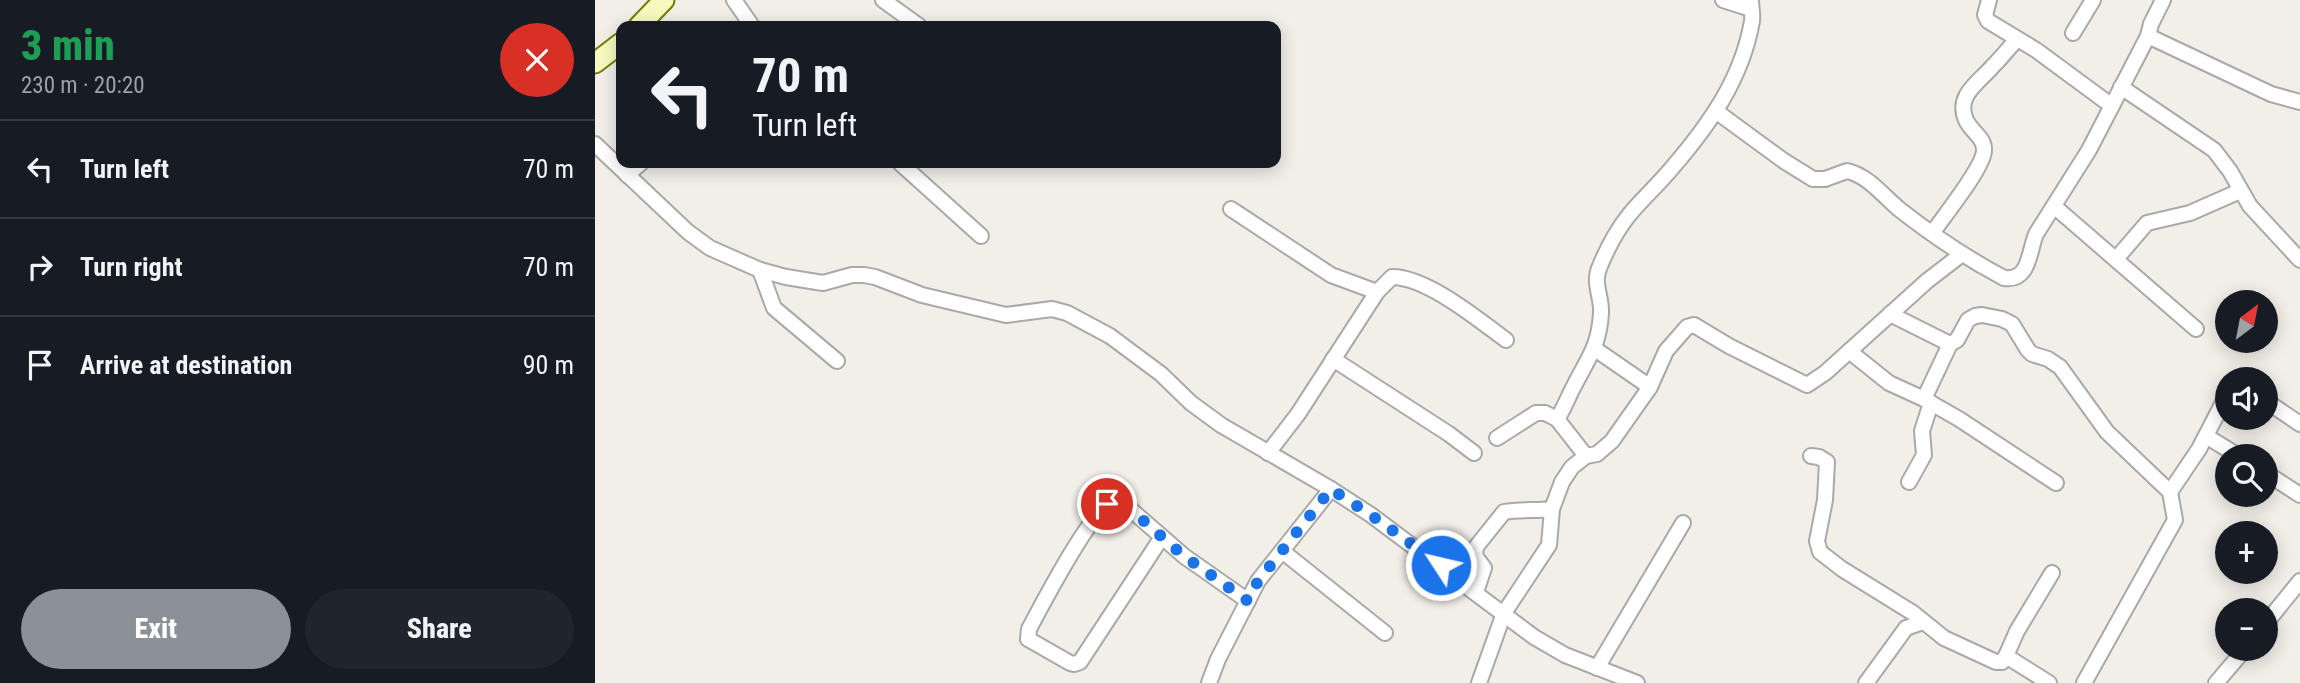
<!DOCTYPE html>
<meta charset="utf-8">
<style>
:root{--surface:#171b24;--page:#20242c;--text:#f1f3f6;--muted:#9ea1a6;--line:#363941;--accent:#8c9099}
body{margin:0;font-family:"Roboto Condensed",sans-serif;background:var(--page);color:var(--text);height:100vh;display:flex;flex-direction:column;font-size:26px;white-space:nowrap}
*{box-sizing:border-box;margin:0}
p{font-size:23px;color:var(--muted)}
.icon{flex:none;width:38px;height:38px;fill:none;stroke:currentColor;stroke-width:2;stroke-linecap:round;stroke-linejoin:round}
.map{position:relative;flex:1;overflow:hidden}
.side{display:flex;flex-direction:column;background:var(--surface);width:595px}
.side>*{flex:none}
.guide{position:absolute;left:21px;top:21px;width:665px;height:147px;border-radius:14px;box-shadow:0 4px 18px #0003;background:#171b24;color:var(--text);overflow:hidden}
.needle{width:46px;rotate:32deg}
.fabs{position:absolute;left:1620px;top:290px;display:grid;gap:14px}
.fabs a{display:grid;place-items:center;width:63px;height:63px;border-radius:50%;background:var(--surface);box-shadow:0 4px 18px #0003;font-size:35px}
.pin{position:absolute;display:grid;place-items:center;width:60px;height:60px;color:#fff;margin:-30px;border:4px solid #fff;border-radius:50%;box-shadow:0 2px 7px #0007}
.me{position:absolute;width:77px;margin:-38px;rotate:305deg;stroke-linejoin:round;filter:drop-shadow(0 0 5px #0008)}
.turn{display:flex;align-items:center;gap:24px;height:147px;padding:0 21px;font-size:32px}
.turn .icon{width:91px;height:91px;stroke-width:2.5}
.turn b{display:block;font-size:49px;line-height:60px}
.round{display:grid;place-items:center;flex:none;width:74px;height:74px;border-radius:37px;background:var(--page)}
.head{display:flex;align-items:center;justify-content:space-between;height:119px;padding:0 21px}
h1{font-size:42px;font-weight:800;line-height:52px;color:#1e9e55}
.button{display:flex;gap:14px;margin-top:auto;padding:14px 21px}
.button a{flex:1;height:80px;border-radius:42px;background:var(--accent);color:#fff;font-size:28px;font-weight:800;line-height:80px;text-align:center}
.button a+a{background:var(--page);color:var(--text)}
ul{padding:0;list-style:none}
li{display:flex;align-items:center;gap:21px;height:98px;padding:0 21px;border-top:2px solid var(--line)}
li div{flex:1}
li b{display:block;font-size:26px}
li em{font-style:normal}
main{display:flex;flex:1;min-height:0}
.map>svg:first-child{display:block}
.lines{fill:none;stroke-linecap:round;stroke-linejoin:round}
.street-casing{stroke:#a9a9a9;stroke-width:18}
.secondary-casing{stroke:#707d05;stroke-width:23}
.street{stroke:#fff;stroke-width:14}
.secondary{stroke:#f7fabf;stroke-width:19}
.route{stroke:#1a73e8;stroke-width:12;stroke-dasharray:0 21.6}
</style>
<main>
<section class="side">
<div class="head"><div><h1>3 min</h1><p>230 m · 20:20</p></div><a class="round" style="background:#d93025;color:#fff"><svg class="icon" aria-label="close" viewBox="0 0 24 24"><path d="M6 6l12 12M18 6L6 18"/></svg></a></div>
<ul>
<li><svg class="icon" aria-label="left" viewBox="0 0 24 24"><path d="M17 20v-9H6M10 6l-5 5 5 5"/></svg><div><b>Turn left</b></div><em>70 m</em></li>
<li><svg class="icon" aria-label="right" viewBox="0 0 24 24"><path d="M7 20v-9h11M14 6l5 5-5 5"/></svg><div><b>Turn right</b></div><em>70 m</em></li>
<li><svg class="icon" aria-label="arrive" viewBox="0 0 24 24"><path d="M6 21V4h12l-3 4 3 4H6"/></svg><div><b>Arrive at destination</b></div><em>90 m</em></li>
</ul>
<div class="button"><a>Exit</a><a>Share</a></div>
</section>
<div class="map">
<svg width="1705" height="683" viewBox="0 0 1705 683">
<rect width="100%" height="100%" fill="#f2efe9"/>
<g class="lines">
<g class="street-casing">
<g id="street">
<path d="M 139,0 L 157,26"/>
<path d="M 288,0 L 324,26"/>
<path d="M 1128,0 L 1156,9"/>
<path d="M 1394,0 L 1390,15 L 1393,21 L 1441,50 L 1517,106"/>
<path d="M 1478,33 L 1498,0"/>
<path d="M 1553,36 L 1676,94 L 1705,102"/>
<path d="M 1526,87 L 1619,150 L 1635,171 L 1655,206 L 1705,260"/>
<path d="M 1122,112 L 1189,161 L 1218,179 L 1230,179 L 1252,171 C 1274,176 1288,196 1304,209 C 1337,235 1373,259 1409,278 C 1435,282 1434,250 1441,234 L 1494,150 L 1553,36 L 1556,24 L 1568,0"/>
<path d="M 0,144 L 93,232 L 115,248 L 165,270 L 191,277 L 228,283 L 257,275 L 269,275 L 280,277 L 327,295 L 411,315 L 457,309 L 472,313 L 515,336 L 566,374 L 596,403 L 626,425 L 736,489 L 776,515 L 939,637 L 970,655 L 1042,683"/>
<path d="M 305,163 L 386,236"/>
<path d="M 32,175 L 46,163"/>
<path d="M 1460,207 L 1601,329"/>
<path d="M 636,209 L 736,275 L 782,292"/>
<path d="M 1338,232 C 1349,216 1388,168 1389,151 C 1390,137 1376,132 1371,120 C 1360,96 1384,82 1397,67 C 1406,58 1414,48 1422,39"/>
<path d="M 1521,259 L 1552,223 L 1595,213 L 1645,191"/>
<path d="M 165,270 L 179,308 L 242,361"/>
<path d="M 1295,314 L 1355,344 L 1362,340 L 1373,320 L 1380,316 L 1387,315 L 1407,319 L 1417,324 L 1433,350 L 1437,354 L 1453,359 L 1465,367 L 1512,432 L 1575,492 L 1580,520 L 1489,683"/>
<path d="M 1000,349 L 1055,387"/>
<path d="M 1254,351 L 1294,383 L 1329,399 L 1364,419 L 1461,483"/>
<path d="M 738,359 L 854,434 L 879,453"/>
<path d="M 1329,399 L 1355,344"/>
<path d="M 1671,401 L 1705,424"/>
<path d="M 962,419 L 991,456"/>
<path d="M 1611,436 L 1645,457"/>
<path d="M 902,438 L 941,413 L 950,413 L 962,419 C 969,409 973,397 979,386 C 993,358 1004,347 1006,313 C 1007,296 997,283 1005,266 C 1012,249 1022,230 1034,215 C 1047,199 1063,185 1077,168 C 1114,125 1147,79 1157,21 C 1158,14 1156,7 1156,0"/>
<path d="M 673,453 L 703,414 L 782,292 L 797,277 C 832,277 884,320 911,340"/>
<path d="M 1216,456 L 1224,457 L 1232,462 L 1230,500 L 1222,541 L 1225,552 L 1247,569 L 1318,613 L 1349,638 L 1401,662 L 1407,662 L 1411,656 L 1454,683"/>
<path d="M 1671,473 L 1705,495"/>
<path d="M 1314,482 L 1329,455 L 1327,431 L 1336,403"/>
<path d="M 1575,492 L 1604,449 L 1633,393"/>
<path d="M 567,537 L 485,662 L 479,664 L 475,663 L 433,639 L 434,629 C 447,605 496,510 517,502 L 535,509 L 589,556 L 653,601"/>
<path d="M 687,551 L 790,633"/>
<path d="M 881,592 L 889,568 L 880,556 L 881,547 L 909,512 C 925,509 941,511 957,509"/>
<path d="M 1671,623 L 1705,581"/>
<path d="M 1411,656 L 1422,631 L 1457,573"/>
<path d="M 1002,668 L 1088,523"/>
<path d="M 614,683 L 623,659 L 663,581 L 736,489"/>
<path d="M 884,683 L 909,613 L 954,545 L 957,509 L 967,482 L 977,467 L 991,456 L 1002,454 L 1017,441 L 1055,387 L 1071,351 L 1092,327 L 1099,325 L 1134,346 L 1212,385 L 1230,373 L 1332,281 L 1367,254"/>
<path d="M 1271,683 L 1311,628 L 1328,622"/>
<path d="M 1621,683 L 1650,649"/>
</g>
</g>
<g class="secondary-casing">
<g id="secondary">
<path d="M 44,26 L 69,0"/>
<path d="M 0,63 L 26,43"/>
</g>
</g>
<use href="#street" class="street"/>
<use href="#secondary" class="secondary"/>
</g>
<g class="lines">
<path class="route" d="M 512,504 L 521,502 L 535,509 L 589,556 L 653,601 L 663,581 L 736,489 L 776,515 L 846,565"/>
</g>
</svg>
<div class="fabs">
<a><svg class="needle" viewBox="-14 -14 28 28"><path d="M0-13l5 13h-10z" fill="#e53935"/><path d="M0 13l5-13h-10z" fill="#9ea1a6"/></svg></a>
<a><svg class="icon" aria-label="sound" viewBox="0 0 24 24"><path d="M4 9h4l5-4v14l-5-4H4zM17 9q2 3 0 6"/></svg></a>
<a><svg class="icon" aria-label="search" viewBox="0 0 24 24"><circle cx="10" cy="10" r="6"/><path d="M15 15l6 6"/></svg></a>
<a>+</a>
<a>−</a>
</div>
<div class="pin" style="left:512px;top:504px;background:#d93025"><svg class="icon" aria-label="arrive" viewBox="0 0 24 24"><path d="M6 21V4h12l-3 4 3 4H6"/></svg></div>
<svg class="me" style="left:846px;top:565px" viewBox="-20 -20 40 40"><circle r="17" fill="#1a73e8" stroke="#fff" stroke-width="3"/><path d="M0-11L8 9 0 5-8 9z" fill="#fff"/></svg>
<div class="guide">
<div class="turn"><svg class="icon" aria-label="left" viewBox="0 0 24 24"><path d="M17 20v-9H6M10 6l-5 5 5 5"/></svg><div><b>70 m</b>Turn left</div></div>
</div>
</div>
</main>
